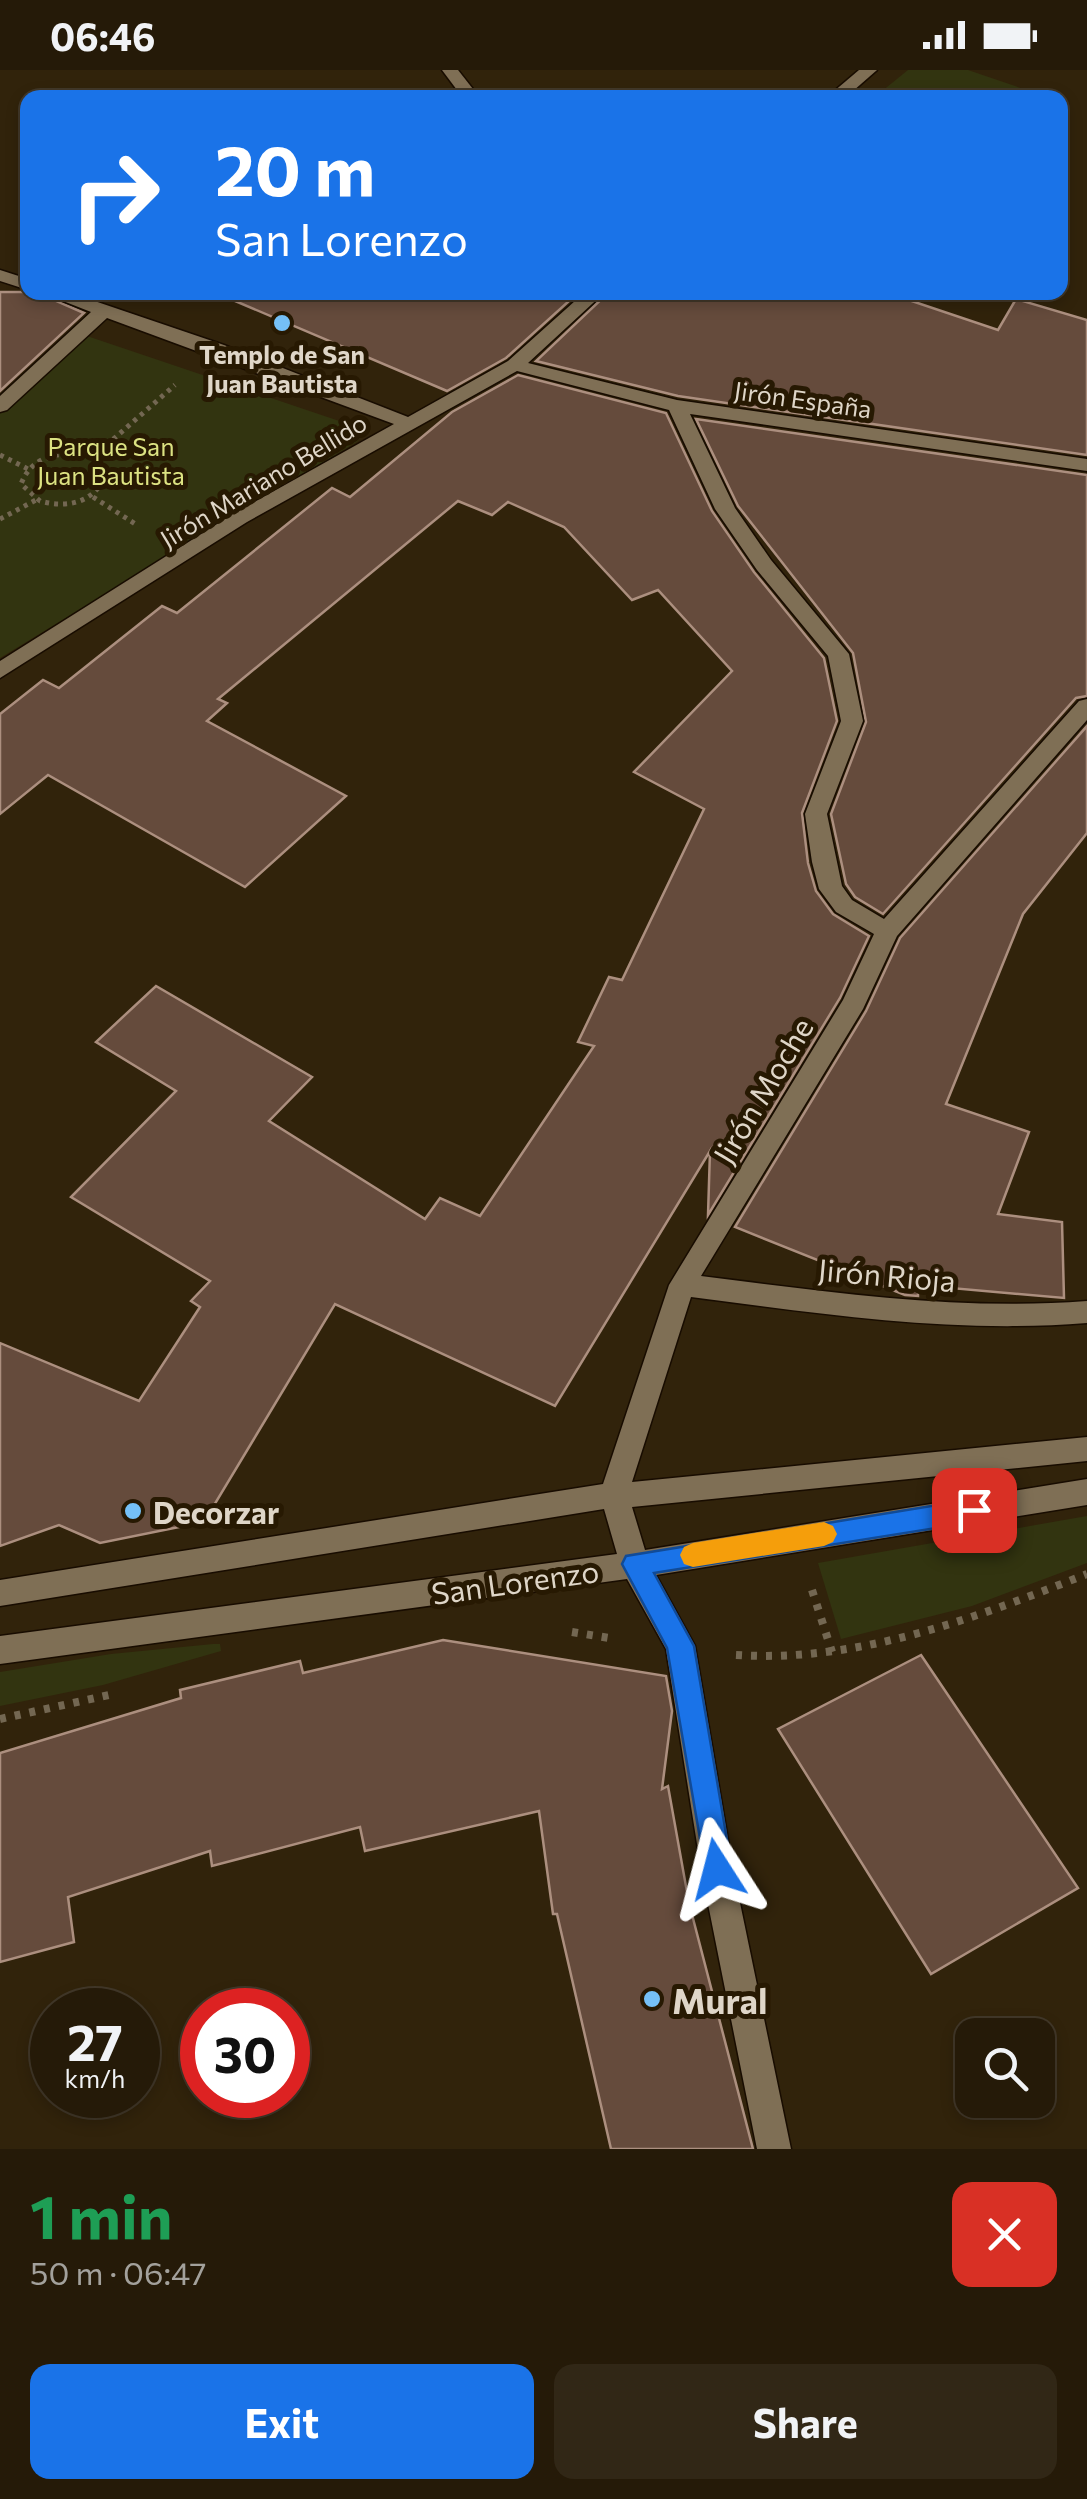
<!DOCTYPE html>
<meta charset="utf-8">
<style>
:root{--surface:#251a08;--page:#312716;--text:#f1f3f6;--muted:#a3a19c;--line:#423829;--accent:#1a73e8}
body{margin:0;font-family:Commissioner,sans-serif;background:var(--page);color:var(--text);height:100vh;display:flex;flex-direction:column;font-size:38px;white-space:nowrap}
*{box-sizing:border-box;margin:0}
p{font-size:32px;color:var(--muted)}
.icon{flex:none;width:55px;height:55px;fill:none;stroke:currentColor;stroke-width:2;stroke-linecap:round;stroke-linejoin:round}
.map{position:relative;height:2079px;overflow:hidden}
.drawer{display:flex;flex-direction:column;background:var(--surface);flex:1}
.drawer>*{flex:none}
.top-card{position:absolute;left:20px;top:20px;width:1048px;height:210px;border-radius:20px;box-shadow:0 5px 15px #0003,0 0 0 2px var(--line);background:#1a73e8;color:#fff;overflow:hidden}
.buttons{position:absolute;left:955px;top:1948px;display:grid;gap:20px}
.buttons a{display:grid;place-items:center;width:100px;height:100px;border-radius:20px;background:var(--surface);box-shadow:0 5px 15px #0003,0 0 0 2px var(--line);font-size:50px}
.speed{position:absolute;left:30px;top:1918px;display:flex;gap:20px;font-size:50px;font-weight:700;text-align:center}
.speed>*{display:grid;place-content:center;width:130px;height:130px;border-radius:50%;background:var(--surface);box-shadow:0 5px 15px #0003,0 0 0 2px var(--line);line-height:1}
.speed small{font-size:25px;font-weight:400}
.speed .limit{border:15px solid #d22;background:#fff;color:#111}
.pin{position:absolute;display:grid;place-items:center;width:85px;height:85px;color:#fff;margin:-42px;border-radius:20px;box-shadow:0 5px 15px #0006}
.me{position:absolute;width:110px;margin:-55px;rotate:351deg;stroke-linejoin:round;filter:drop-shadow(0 0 8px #0008)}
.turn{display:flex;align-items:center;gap:35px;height:210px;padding:0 30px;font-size:45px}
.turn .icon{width:130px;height:130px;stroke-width:2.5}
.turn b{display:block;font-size:70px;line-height:85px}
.round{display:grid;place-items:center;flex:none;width:105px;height:105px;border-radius:20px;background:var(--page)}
.overview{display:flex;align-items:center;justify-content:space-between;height:170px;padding:0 30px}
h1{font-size:60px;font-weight:700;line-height:75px;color:#1e9e55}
.action{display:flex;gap:20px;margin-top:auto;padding:20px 30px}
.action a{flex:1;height:115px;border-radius:20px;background:var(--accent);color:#fff;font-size:40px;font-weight:700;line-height:115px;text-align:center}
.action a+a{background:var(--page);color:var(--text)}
.status{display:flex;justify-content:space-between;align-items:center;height:70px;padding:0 50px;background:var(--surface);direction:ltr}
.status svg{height:28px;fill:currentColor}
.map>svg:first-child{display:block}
.green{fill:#323410}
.building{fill:#654b3c;stroke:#ac8f7f;stroke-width:2.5}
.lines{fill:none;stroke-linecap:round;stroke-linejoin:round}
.minor-casing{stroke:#180c00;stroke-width:3}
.path-far1{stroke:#736752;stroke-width:5;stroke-dasharray:4 5;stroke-linecap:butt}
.path{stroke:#736752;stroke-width:8;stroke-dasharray:6 9;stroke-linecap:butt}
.minor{fill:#7f6f55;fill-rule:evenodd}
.route{fill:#1a73e8;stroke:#114b97;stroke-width:2.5}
.slow{fill:#f59e0b}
.poi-dot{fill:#75c0f6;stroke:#271902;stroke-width:4}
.labels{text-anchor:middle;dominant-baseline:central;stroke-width:10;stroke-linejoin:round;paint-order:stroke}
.far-poi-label{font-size:25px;font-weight:bold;fill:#dfd6c8;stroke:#271902}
.far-street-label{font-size:25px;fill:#dfd6c8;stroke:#271902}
.far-park-label{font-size:25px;fill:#dce282;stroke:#271902}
.street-label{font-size:30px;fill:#dfd6c8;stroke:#271902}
.poi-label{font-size:30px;font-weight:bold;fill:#dfd6c8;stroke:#271902;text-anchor:start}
.near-poi-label{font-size:35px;font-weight:bold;fill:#dfd6c8;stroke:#271902;text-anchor:start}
</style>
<div class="status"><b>06:46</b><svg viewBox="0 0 49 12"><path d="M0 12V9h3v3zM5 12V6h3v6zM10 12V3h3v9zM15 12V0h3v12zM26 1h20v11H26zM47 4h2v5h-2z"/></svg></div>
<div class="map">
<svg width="1087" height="2079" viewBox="0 0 1087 2079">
<rect width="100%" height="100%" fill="#31230b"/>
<g class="green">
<path d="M 908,0 L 968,0 L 1047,27 L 876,26 Z"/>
<path d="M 87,266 L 363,359 L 358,371 L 0,588 L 0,340 Z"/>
<path d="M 1087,1446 L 1087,1493 L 972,1536 L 841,1569 L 818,1493 Z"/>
<path d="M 213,1574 L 220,1574 L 221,1581 L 103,1615 L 0,1636 L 0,1602 L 111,1584 Z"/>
</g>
<g class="building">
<path d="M 0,222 L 36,222 L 84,243 L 0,321 Z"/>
<path d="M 214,222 L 579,222 L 506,288 L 447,321 Z"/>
<path d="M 609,222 L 885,222 L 998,260 L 1016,229 L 1087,250 L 1087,385 L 678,326 L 536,291 Z"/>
<path d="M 518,305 L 666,343 L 712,441 L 754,502 L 824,588 L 837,651 L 802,743 L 808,793 L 816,821 L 833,844 L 869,866 L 840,928 L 708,1145 L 710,1081 L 555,1336 L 335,1234 L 204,1452 L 100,1473 L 59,1455 L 0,1476 L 0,1273 L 139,1331 L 200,1237 L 191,1231 L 210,1211 L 71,1127 L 176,1021 L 96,972 L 156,916 L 312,1007 L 269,1051 L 425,1149 L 440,1128 L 480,1146 L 594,976 L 578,972 L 609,907 L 622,910 L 704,739 L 634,702 L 732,601 L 658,520 L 632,530 L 564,457 L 508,432 L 492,445 L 458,431 L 218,629 L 227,633 L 207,651 L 346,726 L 245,817 L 48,705 L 0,744 L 0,644 L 43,610 L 59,618 L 162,536 L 177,543 L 332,418 L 350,427 L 452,342 Z"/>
<path d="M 696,349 L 1087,405 L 1087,626 L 1076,628 L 883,844 L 855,827 L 846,814 L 831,744 L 866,652 L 853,583 L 738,436 Z"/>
<path d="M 1087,656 L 1087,763 L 1023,844 L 946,1034 L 1029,1062 L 998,1144 L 1062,1152 L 1064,1228 L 918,1215 L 918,1226 L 905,1225 L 735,1157 L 866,941 L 900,868 Z"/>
<path d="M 443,1570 L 666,1606 L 672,1641 L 662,1719 L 668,1716 L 689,1833 L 753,2079 L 611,2079 L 557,1844 L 553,1844 L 539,1741 L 365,1781 L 360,1757 L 212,1796 L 210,1781 L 68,1827 L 74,1872 L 0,1892 L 0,1683 L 181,1628 L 180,1620 L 300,1591 L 303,1603 Z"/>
<path d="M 921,1585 L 1078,1818 L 931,1904 L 778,1659 Z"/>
</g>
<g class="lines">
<g class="minor-casing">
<g id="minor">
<path d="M 442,0 L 458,0 L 480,28 L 463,28 Z"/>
<path d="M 859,0 L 877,0 L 845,28 L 826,28 Z"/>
<path d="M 0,200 L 28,209 L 28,220 L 0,211 Z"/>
<path d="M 40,222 L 68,222 L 224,275 L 408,347 L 508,291 L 585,222 L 605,222 L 528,293 L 677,330 L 1087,389 L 1087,401 L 690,344 L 735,438 L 771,490 L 849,584 L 863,651 L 827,744 L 842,816 L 852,830 L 884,849 L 1079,631 L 1087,629 L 1087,650 L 897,866 L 863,939 L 701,1206 C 830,1222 957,1241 1087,1231 L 1087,1253 C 953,1264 824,1244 691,1227 L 632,1412 L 1087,1367 L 1087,1391 L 632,1437 L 645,1480 L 1087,1409 L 1087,1435 L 656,1505 L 695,1576 L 733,1799 L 791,2079 L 757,2079 L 701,1799 L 666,1579 L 627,1509 L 0,1594 L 0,1566 L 617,1484 L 604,1439 L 0,1536 L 0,1510 L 603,1414 L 669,1215 L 843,930 L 874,864 L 836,842 L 819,819 L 812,792 L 805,744 L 841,651 L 828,586 L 757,500 L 715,439 L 669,340 L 517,301 L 247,452 L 0,608 L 0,591 L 233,444 L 394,354 L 107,248 L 7,340 L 0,342 L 0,326 L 91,242 Z"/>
</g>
</g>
<g class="path-far1">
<path d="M 78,383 L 93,387 L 107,403 C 95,432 69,439 40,431 L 21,414 C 31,388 52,384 78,383 Z"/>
<path d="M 0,385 L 28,399"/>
<path d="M 93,387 L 175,315"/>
<path d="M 93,427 L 137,455"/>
<path d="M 0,449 L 36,430"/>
</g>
<g class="path">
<path d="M 812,1520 L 832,1582"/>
<path d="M 572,1562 L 609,1568"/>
<path d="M 736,1585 C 858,1593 975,1548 1087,1504"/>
<path d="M 0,1649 L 109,1625"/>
</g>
<use href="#minor" class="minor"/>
</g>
<path class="route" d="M 974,1429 L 983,1432 L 987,1440 L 983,1448 L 974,1452 L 654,1503 L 694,1576 L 732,1799 L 727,1809 L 717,1813 L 707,1809 L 667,1578 L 622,1494 L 626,1486 Z"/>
<path class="slow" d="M 824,1452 L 833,1456 L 837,1464 L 833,1472 L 824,1476 L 693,1497 L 684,1494 L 680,1485 L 684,1477 L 693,1473 Z"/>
<g class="poi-dot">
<circle cx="282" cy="253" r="10"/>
<circle cx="133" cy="1441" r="10"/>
<circle cx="652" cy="1929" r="10"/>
</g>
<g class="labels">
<g class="far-poi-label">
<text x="282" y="284">Templo de San<tspan x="282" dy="29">Juan Bautista</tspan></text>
</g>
<g class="far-street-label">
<text transform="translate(803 329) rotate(8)">Jirón España</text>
<text transform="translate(263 410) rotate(-31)">Jirón Mariano Bellido</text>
</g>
<g class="far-park-label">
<text x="111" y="376">Parque San<tspan x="111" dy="29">Juan Bautista</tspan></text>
</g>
<g class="street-label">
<text transform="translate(762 1020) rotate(-59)">Jirón Moche</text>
<text transform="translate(887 1204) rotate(5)">Jirón Rioja</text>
<text transform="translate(515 1511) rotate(-8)">San Lorenzo</text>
</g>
<g class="poi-label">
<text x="153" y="1441">Decorzar</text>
</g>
<g class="near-poi-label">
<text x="672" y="1929">Mural</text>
</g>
</g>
</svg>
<div class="buttons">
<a><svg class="icon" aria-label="search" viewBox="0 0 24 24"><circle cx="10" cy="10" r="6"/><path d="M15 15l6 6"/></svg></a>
</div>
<div class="speed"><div>27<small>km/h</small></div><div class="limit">30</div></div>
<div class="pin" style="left:974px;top:1440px;background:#d93025"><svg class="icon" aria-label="arrive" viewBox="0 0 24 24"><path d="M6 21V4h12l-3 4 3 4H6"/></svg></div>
<svg class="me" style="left:717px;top:1799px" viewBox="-20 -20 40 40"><path d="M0-17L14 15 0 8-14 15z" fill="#1a73e8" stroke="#fff" stroke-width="4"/></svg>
<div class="top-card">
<div class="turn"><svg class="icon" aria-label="right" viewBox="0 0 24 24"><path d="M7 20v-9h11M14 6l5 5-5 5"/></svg><div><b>20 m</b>San Lorenzo</div></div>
</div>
</div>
<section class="drawer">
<div class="overview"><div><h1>1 min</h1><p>50 m · 06:47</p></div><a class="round" style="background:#d93025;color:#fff"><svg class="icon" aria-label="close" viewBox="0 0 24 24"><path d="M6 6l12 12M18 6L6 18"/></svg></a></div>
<div class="action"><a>Exit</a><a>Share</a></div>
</section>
